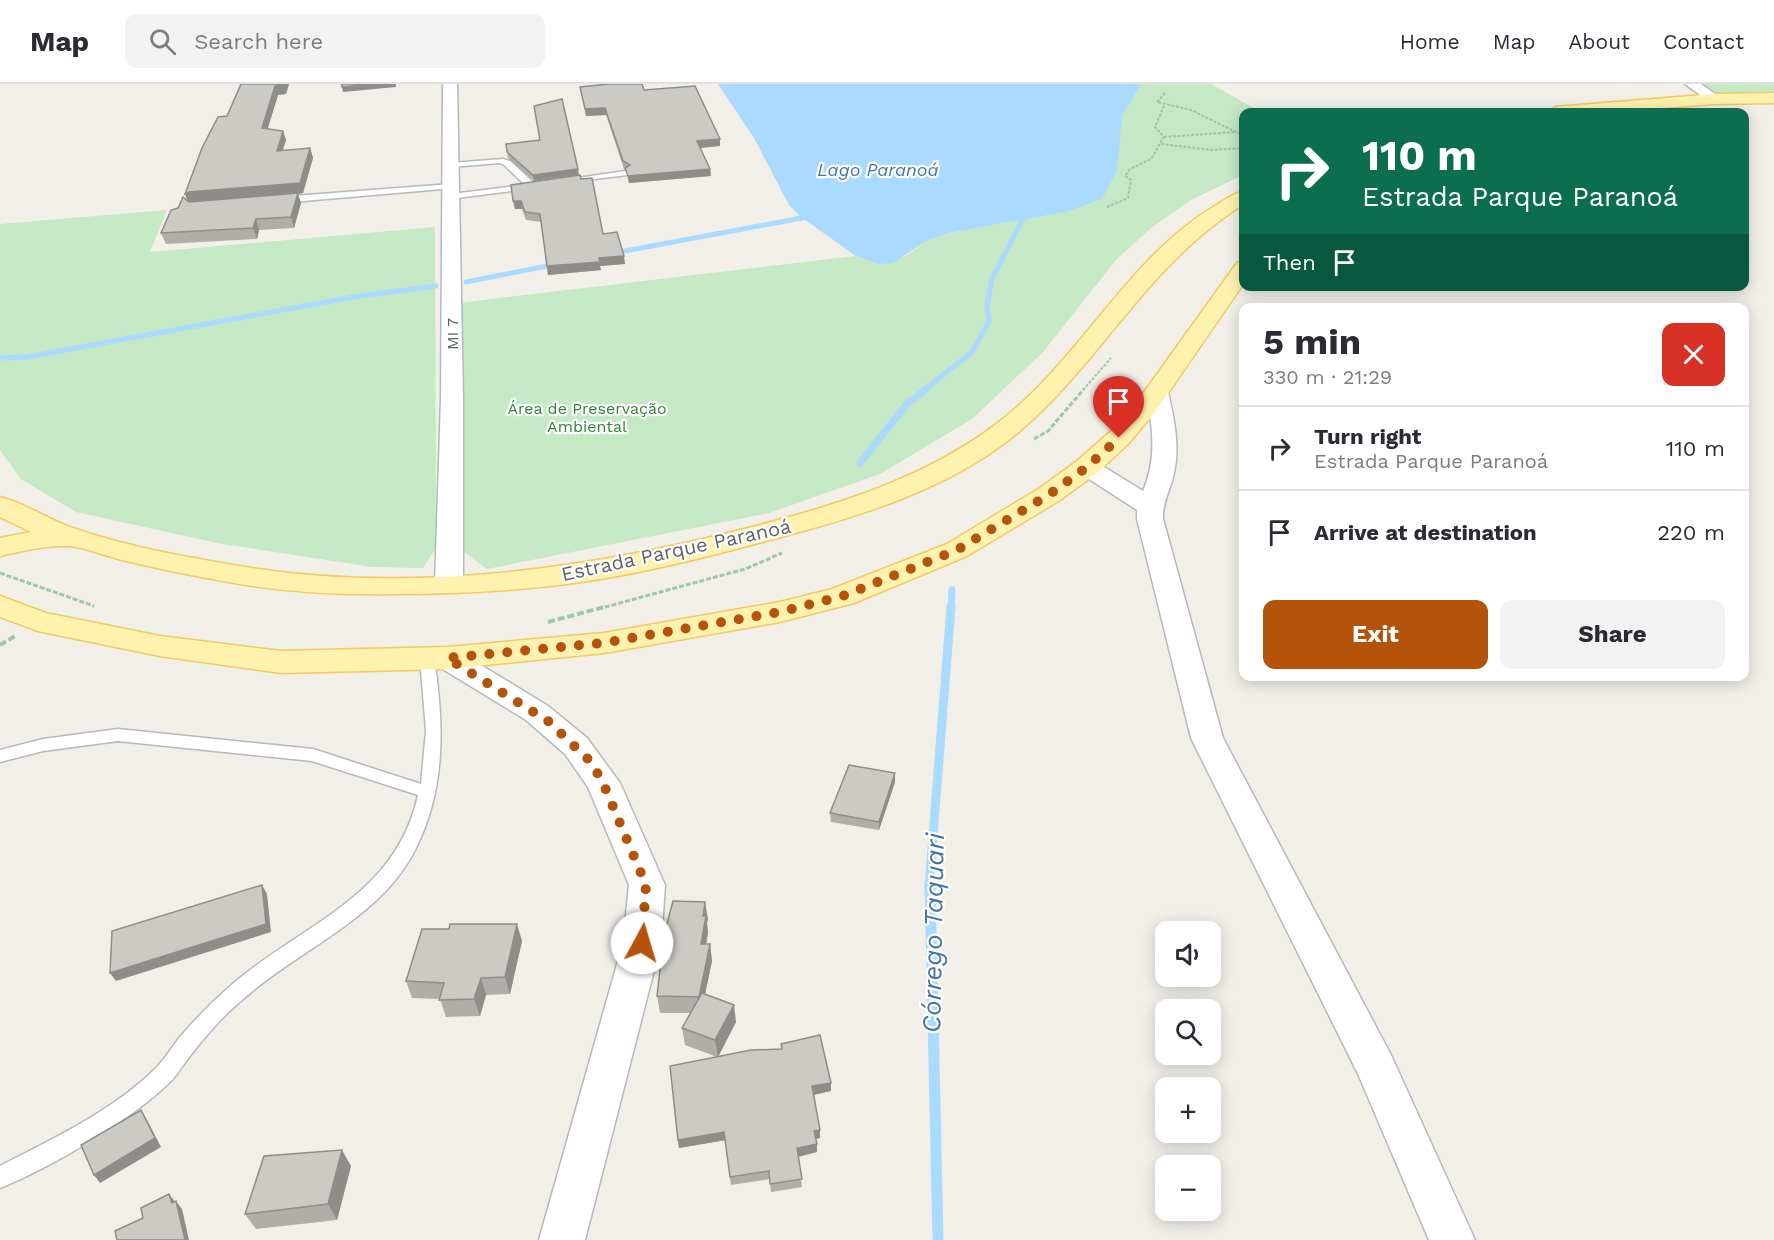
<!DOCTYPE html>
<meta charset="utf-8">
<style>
:root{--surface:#fff;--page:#f2f2f3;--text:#2b2b33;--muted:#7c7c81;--line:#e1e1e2;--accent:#b45309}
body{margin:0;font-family:"Work Sans",sans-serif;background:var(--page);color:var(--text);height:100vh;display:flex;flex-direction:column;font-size:22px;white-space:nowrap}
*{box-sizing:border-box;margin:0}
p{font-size:20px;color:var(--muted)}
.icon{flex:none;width:33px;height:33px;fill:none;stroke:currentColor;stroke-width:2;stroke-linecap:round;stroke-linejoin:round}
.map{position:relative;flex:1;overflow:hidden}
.side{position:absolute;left:1239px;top:219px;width:510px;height:378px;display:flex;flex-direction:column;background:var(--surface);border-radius:12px;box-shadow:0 3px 15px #0003}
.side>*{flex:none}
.top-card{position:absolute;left:1239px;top:24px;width:510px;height:183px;border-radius:12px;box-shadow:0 3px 15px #0003;background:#0b6e4f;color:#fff;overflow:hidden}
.tools{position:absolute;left:1155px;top:837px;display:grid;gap:12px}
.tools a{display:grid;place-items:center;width:66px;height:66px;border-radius:12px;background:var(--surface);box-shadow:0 3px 15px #0003;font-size:30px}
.pin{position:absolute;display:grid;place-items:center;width:51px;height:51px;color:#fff;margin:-62px -26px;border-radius:50% 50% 50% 0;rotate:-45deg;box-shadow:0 0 6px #0007}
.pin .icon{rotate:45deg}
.me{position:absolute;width:66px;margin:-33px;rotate:6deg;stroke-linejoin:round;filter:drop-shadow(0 0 4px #0008)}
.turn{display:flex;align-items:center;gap:21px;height:126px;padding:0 24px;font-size:27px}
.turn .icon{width:78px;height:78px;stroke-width:2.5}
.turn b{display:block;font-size:42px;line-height:51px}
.then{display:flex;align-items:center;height:57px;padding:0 24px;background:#0003;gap:12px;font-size:22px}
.round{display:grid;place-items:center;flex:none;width:63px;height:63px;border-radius:12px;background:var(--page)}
.summary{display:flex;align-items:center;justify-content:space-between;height:102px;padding:0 24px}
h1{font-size:36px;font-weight:700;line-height:45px}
.cta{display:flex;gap:12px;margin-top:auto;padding:12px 24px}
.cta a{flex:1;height:69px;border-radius:12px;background:var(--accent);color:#fff;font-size:24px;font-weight:700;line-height:69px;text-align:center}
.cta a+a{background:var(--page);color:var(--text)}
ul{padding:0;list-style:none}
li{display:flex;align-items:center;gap:18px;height:84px;padding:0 24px;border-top:2px solid var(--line)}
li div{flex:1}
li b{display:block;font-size:22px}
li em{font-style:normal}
header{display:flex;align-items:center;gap:36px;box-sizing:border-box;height:84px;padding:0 30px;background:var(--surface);border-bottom:2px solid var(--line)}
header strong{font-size:28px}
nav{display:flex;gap:33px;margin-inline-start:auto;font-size:21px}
.search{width:420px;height:54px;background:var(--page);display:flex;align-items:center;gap:15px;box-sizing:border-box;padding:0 21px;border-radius:12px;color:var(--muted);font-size:22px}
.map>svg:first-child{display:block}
.green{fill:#c5e8c5}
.water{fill:#aadaff}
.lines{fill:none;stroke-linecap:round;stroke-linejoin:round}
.stream-far4{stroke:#aadaff;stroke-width:4.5}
.stream-far3{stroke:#aadaff;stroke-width:5}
.stream-far2{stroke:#aadaff;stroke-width:7}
.stream-far1{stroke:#aadaff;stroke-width:9}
.stream{stroke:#aadaff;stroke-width:11}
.lane-casing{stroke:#b5b8bc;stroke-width:3}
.street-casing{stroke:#b5b8bc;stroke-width:3}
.primary-casing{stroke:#f2c960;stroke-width:3}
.path-far2{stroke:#9cc7a9;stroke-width:2;stroke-dasharray:3 1.5;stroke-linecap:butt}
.path-far1{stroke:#9cc7a9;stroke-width:3;stroke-dasharray:5 2;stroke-linecap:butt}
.path{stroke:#9cc7a9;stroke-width:4;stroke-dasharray:7 3;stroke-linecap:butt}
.lane{fill:#fff;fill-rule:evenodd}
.street{fill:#fff;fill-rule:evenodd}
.primary{fill:#fff2af;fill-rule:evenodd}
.wall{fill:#afaea9}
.shaded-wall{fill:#8f8d8a}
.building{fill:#cccac5;stroke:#8f8d8a;stroke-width:1.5}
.route{stroke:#b45309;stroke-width:10;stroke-dasharray:0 18}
.labels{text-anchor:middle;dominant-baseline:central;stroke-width:4.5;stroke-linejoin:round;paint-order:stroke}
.far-street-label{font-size:16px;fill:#5f6368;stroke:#fff}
.far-park-label{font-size:16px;fill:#348238;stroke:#fff}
.far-water-label{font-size:18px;font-style:italic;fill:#4174aa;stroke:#fff}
.street-label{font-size:20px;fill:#5f6368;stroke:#fff}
.near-water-label{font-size:26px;font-style:italic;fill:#4174aa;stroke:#fff}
</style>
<header>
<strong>Map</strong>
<div class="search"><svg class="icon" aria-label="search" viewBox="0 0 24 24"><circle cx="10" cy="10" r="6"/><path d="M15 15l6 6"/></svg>Search here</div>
<nav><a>Home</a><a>Map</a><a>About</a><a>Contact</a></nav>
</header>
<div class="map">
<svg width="1774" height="1156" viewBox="0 0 1774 1156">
<rect width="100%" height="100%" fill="#f1efe8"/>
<g class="green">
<path d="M 1141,0 L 1211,0 L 1261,28 L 1244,28 L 1243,91 L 1191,116 L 1151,144 L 1116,176 L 1043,268 L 972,335 L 880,390 L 769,429 L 487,485 L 450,458 L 457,219 L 856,172 L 877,180 L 906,172 L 926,157 L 949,149 L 1066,128 L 1117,87 L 1121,32 Z"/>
<path d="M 1699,0 L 1774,0 L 1774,10 L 1717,12 Z"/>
<path d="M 167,126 L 150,168 L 435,143 L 436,464 L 423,484 L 372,483 L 217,459 L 76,428 L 21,395 L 0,366 L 0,140 Z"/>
</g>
<path class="water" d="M 718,0 L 1141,0 L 1122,32 L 1117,87 L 1102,115 L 1066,128 L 949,149 L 926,157 L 893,179 L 877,180 L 856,172 L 801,133 L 789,121 L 754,54 Z"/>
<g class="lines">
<g class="stream-far4">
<path d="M 1020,127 L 1024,135"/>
<path d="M 794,135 L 811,132"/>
</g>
<g class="stream-far3">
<path d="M 614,169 L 802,134"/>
<path d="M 466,198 L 557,180"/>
<path d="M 0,274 L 27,273 L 353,213 L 436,202"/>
<path d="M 924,306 L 972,268 L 989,238 L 987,222 L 992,195 L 1023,134"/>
</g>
<g class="stream-far2">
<path d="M 860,379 L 907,320 L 926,305"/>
<path d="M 951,525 L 952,506"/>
</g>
<path class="stream-far1" d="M 929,803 L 951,523"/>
<path class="stream" d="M 930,801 L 938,1156"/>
<g class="lane-casing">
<g id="lane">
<path d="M 503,75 L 510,77 L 535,100 L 535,104 L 449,115 L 448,113 L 452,110 L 525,101 L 504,81 L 500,79 L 451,83 L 447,81 L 451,79 Z"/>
<path d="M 625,87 L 629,89 L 628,91 L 561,99 L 557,97 Z"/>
<path d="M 451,100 L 454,100 L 454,104 L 280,119 L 276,116 L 280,113 Z"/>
<path d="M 427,569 L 434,574 C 444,639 446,704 416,764 C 383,831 309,861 254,906 C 232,923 211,945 194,967 C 186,976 180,987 172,996 C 133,1035 52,1083 0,1104 L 0,1082 C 54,1054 115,1026 158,982 C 166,973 172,963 180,953 C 197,933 215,915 235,898 C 305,839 396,812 418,711 L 312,677 L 118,657 L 43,667 L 0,678 L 0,666 L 43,655 L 118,645 L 313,665 L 421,700 L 426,647 L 420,574 Z"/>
</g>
</g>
<g class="street-casing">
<g id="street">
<path d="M 443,0 L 457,0 L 463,315 L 463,500 L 459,506 L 449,508 L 439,506 L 435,500 L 441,315 Z"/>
<path d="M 1685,0 L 1701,0 L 1722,15 L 1720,18 L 1710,18 Z"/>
<path d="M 1157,301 L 1165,303 L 1168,308 C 1174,334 1180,362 1174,389 C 1171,405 1162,418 1163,435 L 1223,654 L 1391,971 L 1475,1156 L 1429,1156 L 1358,990 L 1191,654 L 1137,435 L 1137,426 L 1078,388 L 1075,383 L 1078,378 L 1087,376 L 1096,378 L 1143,407 C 1157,375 1153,342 1146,308 L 1149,303 Z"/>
<path d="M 447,564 L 458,567 L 548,622 L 587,654 L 620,699 L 665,801 L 661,859 L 585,1156 L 539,1156 L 623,859 L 629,801 L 588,703 L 565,670 L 526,636 L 436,581 L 432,574 L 436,567 Z"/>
</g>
</g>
<g class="primary-casing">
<g id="primary">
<path d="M 1774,9 L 1774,19 L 1715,20 L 1608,28 L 1548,28 L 1556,23 L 1715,10 Z"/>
<path d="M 1244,107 L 1244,120 C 1148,180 1104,274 1021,346 C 953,405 857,433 770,456 C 706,473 641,490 575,499 C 515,507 455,510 395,510 C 337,511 280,508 223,497 C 189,491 155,484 122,476 C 105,472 85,463 68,462 C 45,461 22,467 0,472 L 0,454 L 31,448 L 0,433 L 0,413 C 24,419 46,434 70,443 C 126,463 186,473 245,483 C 413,510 589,485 752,443 C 838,421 928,393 999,338 C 1080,276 1126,176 1213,123 C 1223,117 1232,110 1244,107 Z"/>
<path d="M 1244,177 L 1244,199 L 1155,328 L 1128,360 L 1097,389 L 1060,416 L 967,472 L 854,519 L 780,538 L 604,569 L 447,585 L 281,589 L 160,572 L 38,547 L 0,533 L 0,512 L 46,529 L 160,552 L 281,567 L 447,563 L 604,549 L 780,518 L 832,505 L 947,460 L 1040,404 L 1077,377 L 1110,348 L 1137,318 L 1237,179 Z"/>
</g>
</g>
<g class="path-far2">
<path d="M 1165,9 L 1157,18 L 1191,26 L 1244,52"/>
<path d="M 1164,53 L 1234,48"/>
<path d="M 1161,60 L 1212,66 L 1244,64"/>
<path d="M 1107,123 L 1128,114 L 1131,96 L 1125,92 L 1130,85 L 1151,75 L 1162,56 L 1164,53 L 1155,43 L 1164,22"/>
<path d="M 1083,306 L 1111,274"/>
</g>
<g class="path-far1">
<path d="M 1034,355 L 1048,347 L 1084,305"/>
<path d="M 0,489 L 94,522"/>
<path d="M 598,525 L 745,485 L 782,469"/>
</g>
<g class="path">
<path d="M 548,538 L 604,523"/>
<path d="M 0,561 L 15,552"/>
</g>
<use href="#lane" class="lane"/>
<use href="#street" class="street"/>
<use href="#primary" class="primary"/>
</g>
<g class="wall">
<path d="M 241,0 L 289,0 L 286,10 L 278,11 L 267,45 L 283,47 L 286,56 L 283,66 L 310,64 L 313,74 L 303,109 L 298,110 L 301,119 L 294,144 L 259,146 L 257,155 L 166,160 L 161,149 L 178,124 L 187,116 L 185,110 L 227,32 Z"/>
<path d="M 580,3 L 644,6 L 720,62 L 700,64 L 710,85 L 711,92 L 629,99 L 626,86 L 624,85 L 606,31 L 586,32 Z"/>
<path d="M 562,15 L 534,97 L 508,74 L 506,60 L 540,56 Z"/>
<path d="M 581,95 L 603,150 L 625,180 L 600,182 L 601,186 L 548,191 L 541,138 L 526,136 L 522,125 L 515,125 L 511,101 Z"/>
<path d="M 895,698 L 879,746 L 831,738 L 830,729 Z"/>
<path d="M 708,835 L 707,839 L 708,849 L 706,860 L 710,860 L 712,877 L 705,911 L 736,938 L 718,973 L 781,965 L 781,960 L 831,999 L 831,1007 L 813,1011 L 820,1046 L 820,1054 L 816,1055 L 817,1068 L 798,1072 L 802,1103 L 771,1108 L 770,1095 L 731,1101 L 725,1056 L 679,1064 L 678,1056 L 717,973 L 685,961 L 682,944 L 690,929 L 660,929 L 657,912 Z"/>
<path d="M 522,857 L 510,910 L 486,911 L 480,932 L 446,933 L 440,915 L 412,914 L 406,897 Z"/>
<path d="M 351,1082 L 337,1136 L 256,1145 L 245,1130 Z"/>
</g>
<g class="shaded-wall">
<path d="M 284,0 L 289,0 L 286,10 L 278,11 L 265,54 L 262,44 L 275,2 Z"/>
<path d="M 371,0 L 396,0 L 396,3 L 343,8 L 342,3 Z"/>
<path d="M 605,24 L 606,31 L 586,32 L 585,25 Z"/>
<path d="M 283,47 L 286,56 L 279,76 L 277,67 Z"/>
<path d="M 720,55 L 720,62 L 698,64 L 697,57 Z"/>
<path d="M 310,64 L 313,74 L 303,109 L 298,110 L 301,119 L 294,144 L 291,133 L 189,120 L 185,110 L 189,108 Z"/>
<path d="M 578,85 L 579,91 L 534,97 L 533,91 Z"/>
<path d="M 710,85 L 711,92 L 629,99 L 628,92 Z"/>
<path d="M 513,117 L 521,117 L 522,125 L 515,125 Z"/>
<path d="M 256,135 L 259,146 L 257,155 L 253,144 Z"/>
<path d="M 624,172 L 625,180 L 600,182 L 601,186 L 548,191 L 547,182 L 599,174 Z"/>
<path d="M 895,689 L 895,698 L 879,746 L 879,738 Z"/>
<path d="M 262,801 L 267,810 L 271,848 L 116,897 L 110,889 Z"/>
<path d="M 705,818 L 708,835 L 707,839 L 708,849 L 703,877 L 701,860 L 703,832 Z"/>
<path d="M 517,840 L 522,857 L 510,910 L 505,893 Z"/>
<path d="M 710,860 L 712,877 L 701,929 L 699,913 Z"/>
<path d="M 481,894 L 486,911 L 480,932 L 474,915 Z"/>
<path d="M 734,921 L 736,938 L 718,973 L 715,956 Z"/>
<path d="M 831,999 L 831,1007 L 813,1011 L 812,1002 Z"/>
<path d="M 141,1026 L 146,1034 L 161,1063 L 100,1099 L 94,1091 Z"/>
<path d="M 820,1046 L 820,1054 L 815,1055 L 814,1047 Z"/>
<path d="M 724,1048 L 726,1056 L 679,1064 L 678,1056 Z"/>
<path d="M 817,1060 L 817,1068 L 798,1073 L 797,1064 Z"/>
<path d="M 342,1066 L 351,1082 L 337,1136 L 328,1120 Z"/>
<path d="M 169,1110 L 175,1118 L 172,1119 Z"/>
<path d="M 176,1117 L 182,1125 L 189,1156 L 185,1156 Z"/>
</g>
<g class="building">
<path d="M 241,0 L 284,0 L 283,1 L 275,2 L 262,44 L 283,47 L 277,67 L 310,64 L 300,99 L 189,108 L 185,110 L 202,64 L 218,33 L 227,32 Z"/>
<path d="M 342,0 L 371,0 L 342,3 Z"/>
<path d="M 609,0 L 642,0 L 644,6 L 695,2 L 720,55 L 697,57 L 710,85 L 628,92 L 625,84 L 630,81 L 623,77 L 605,24 L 585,25 L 580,3 Z"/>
<path d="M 562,15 L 578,85 L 533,91 L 507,68 L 506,60 L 540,56 L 534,22 Z"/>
<path d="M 580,91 L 581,95 L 592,94 L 603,150 L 617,148 L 624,172 L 599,174 L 600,178 L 547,182 L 540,130 L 525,128 L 521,117 L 513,117 L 511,101 Z"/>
<path d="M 298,109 L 291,133 L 256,135 L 253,144 L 161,149 L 171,126 L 178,124 L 183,113 L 189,118 Z"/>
<path d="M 849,681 L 895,689 L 879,738 L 830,729 Z"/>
<path d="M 262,801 L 266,840 L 110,889 L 112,847 Z"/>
<path d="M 673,817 L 705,818 L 703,832 L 706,832 L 701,860 L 710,860 L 699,913 L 657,912 L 664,851 Z"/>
<path d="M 450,840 L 517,840 L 505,893 L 481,894 L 474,915 L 439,916 L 444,899 L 406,897 L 422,845 L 449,845 Z"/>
<path d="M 702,909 L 734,921 L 715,956 L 682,944 Z"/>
<path d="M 820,951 L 831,999 L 812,1002 L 820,1046 L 814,1047 L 817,1060 L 797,1064 L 802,1095 L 770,1100 L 769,1087 L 730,1093 L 724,1048 L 678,1056 L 670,982 L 751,966 L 782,965 L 781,960 Z"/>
<path d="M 141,1026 L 155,1054 L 94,1091 L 81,1061 Z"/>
<path d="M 342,1066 L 328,1120 L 245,1130 L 264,1072 Z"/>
<path d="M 169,1110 L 172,1119 L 176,1117 L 185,1156 L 117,1156 L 115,1147 L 143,1134 L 141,1124 Z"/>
</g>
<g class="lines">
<path class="route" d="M 642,859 L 646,801 L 603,699 L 591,678 L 548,637 L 447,574 L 603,559 L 780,528 L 843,512 L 957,466 L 1050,410 L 1087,383 L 1119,354"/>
</g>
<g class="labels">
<g class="far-street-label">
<text transform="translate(452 250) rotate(-90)">MI 7</text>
</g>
<g class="far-park-label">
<text x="587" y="324">Área de Preservação<tspan x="587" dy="18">Ambiental</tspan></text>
</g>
<g class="far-water-label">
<text x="878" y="85">Lago Paranoá</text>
</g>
<g class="street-label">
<text transform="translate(676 466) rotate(-12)">Estrada Parque Paranoá</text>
</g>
<g class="near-water-label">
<text transform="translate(933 849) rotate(-89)">Córrego Taquari</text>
</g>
</g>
</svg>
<div class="tools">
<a><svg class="icon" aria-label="sound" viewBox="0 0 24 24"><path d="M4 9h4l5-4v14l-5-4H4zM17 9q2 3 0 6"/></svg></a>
<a><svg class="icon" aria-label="search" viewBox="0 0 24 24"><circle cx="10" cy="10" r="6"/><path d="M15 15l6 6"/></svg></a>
<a>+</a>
<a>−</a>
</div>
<div class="pin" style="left:1119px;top:354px;background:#d93025"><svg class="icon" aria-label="arrive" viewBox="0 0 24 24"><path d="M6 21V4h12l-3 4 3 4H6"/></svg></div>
<svg class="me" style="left:642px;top:859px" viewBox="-20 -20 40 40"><circle r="19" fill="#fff"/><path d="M0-13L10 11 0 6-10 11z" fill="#b45309"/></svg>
<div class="top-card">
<div class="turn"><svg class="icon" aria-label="right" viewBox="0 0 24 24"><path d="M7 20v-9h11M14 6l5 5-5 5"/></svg><div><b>110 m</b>Estrada Parque Paranoá</div></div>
<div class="then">Then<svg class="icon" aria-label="arrive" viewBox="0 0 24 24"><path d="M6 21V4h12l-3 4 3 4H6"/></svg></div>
</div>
<section class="side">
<div class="summary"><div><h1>5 min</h1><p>330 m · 21:29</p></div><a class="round" style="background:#d93025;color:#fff"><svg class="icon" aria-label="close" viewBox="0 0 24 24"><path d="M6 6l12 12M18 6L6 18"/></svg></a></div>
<ul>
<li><svg class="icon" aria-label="right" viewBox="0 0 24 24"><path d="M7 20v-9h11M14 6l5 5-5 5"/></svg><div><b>Turn right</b><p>Estrada Parque Paranoá</p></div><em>110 m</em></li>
<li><svg class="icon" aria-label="arrive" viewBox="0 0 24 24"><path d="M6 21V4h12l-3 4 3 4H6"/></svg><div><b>Arrive at destination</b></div><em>220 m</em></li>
</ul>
<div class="cta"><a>Exit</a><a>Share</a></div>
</section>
</div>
